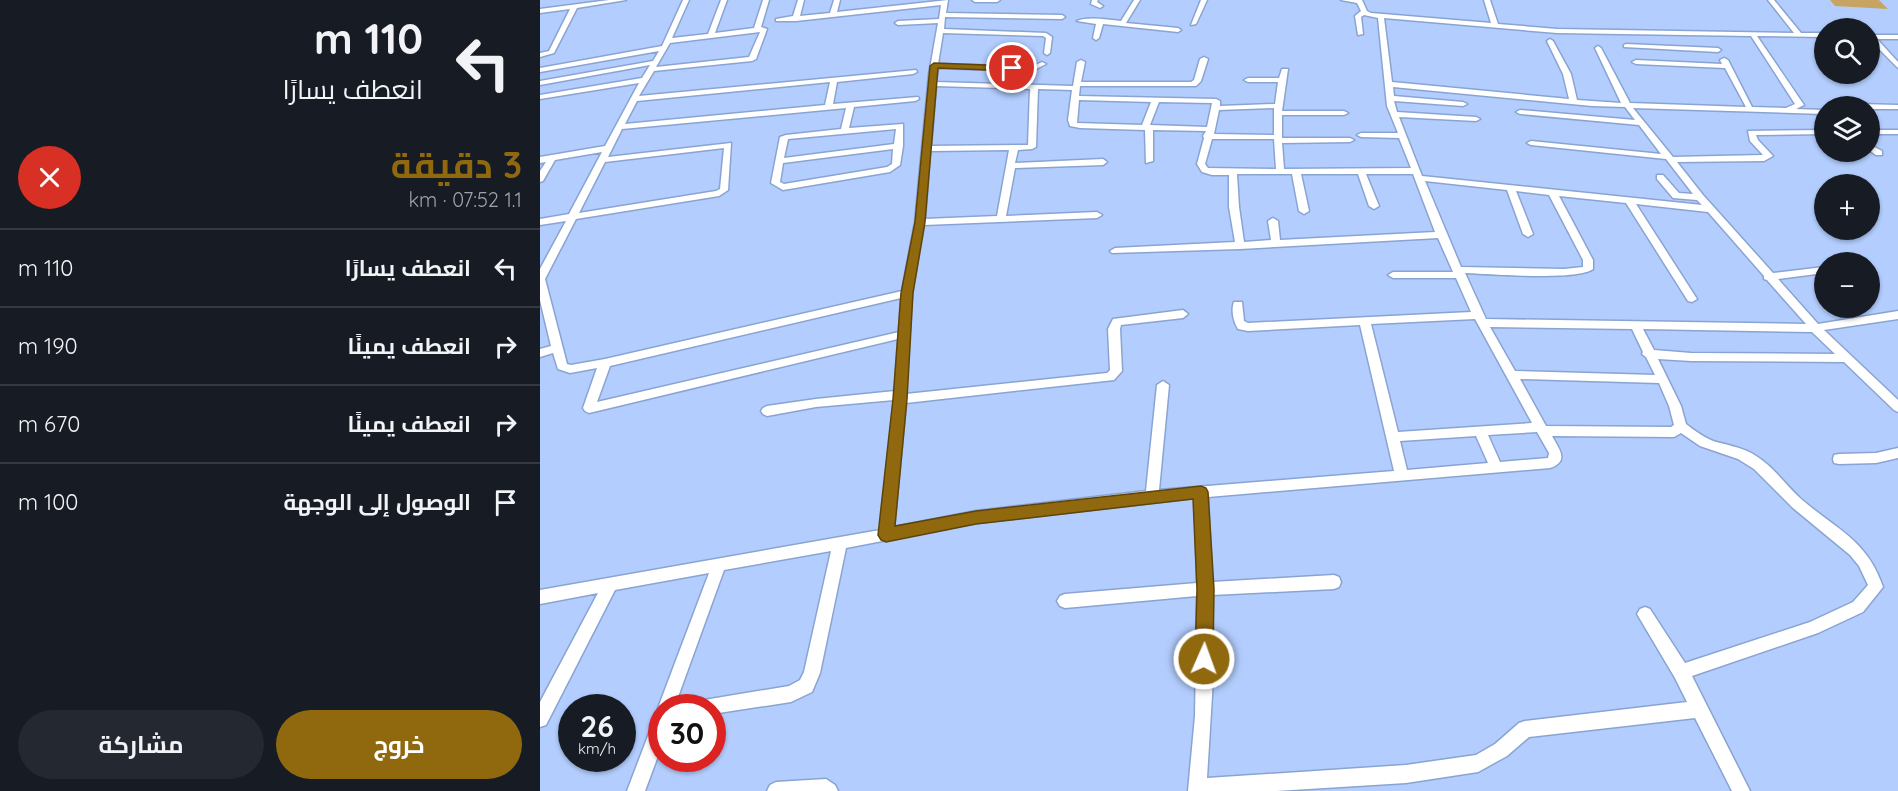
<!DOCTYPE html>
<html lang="ar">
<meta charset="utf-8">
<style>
:root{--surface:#171b24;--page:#242831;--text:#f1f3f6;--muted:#9ea1a6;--line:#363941;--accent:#90690f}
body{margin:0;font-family:Quicksand,Cairo,sans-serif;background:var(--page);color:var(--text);direction:rtl;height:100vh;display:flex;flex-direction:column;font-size:22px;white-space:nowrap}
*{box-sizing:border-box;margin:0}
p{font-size:20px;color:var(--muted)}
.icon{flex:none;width:33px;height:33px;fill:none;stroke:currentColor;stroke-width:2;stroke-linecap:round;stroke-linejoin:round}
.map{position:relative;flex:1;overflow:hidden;direction:ltr}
.drawer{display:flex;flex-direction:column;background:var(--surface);width:540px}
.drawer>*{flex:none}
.banner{background:#171b24;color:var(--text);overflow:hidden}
.controls{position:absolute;left:1274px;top:18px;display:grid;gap:12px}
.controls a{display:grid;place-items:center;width:66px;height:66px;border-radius:50%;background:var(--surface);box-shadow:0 2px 4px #0004;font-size:30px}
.speed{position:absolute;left:18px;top:694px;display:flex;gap:12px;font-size:30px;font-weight:700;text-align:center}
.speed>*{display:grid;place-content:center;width:78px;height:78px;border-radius:50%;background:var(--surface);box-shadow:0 2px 4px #0004;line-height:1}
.speed small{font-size:15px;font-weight:400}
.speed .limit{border:9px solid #d22;background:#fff;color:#111}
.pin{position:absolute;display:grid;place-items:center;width:51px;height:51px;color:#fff;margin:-26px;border:3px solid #fff;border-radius:50%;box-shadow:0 2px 6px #0007}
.me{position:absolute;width:66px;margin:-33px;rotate:2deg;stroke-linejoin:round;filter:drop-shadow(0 0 4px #0008)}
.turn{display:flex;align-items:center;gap:21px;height:126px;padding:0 18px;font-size:27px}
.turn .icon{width:78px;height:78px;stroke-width:2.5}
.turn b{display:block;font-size:42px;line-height:51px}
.round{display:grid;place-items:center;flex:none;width:63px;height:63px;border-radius:32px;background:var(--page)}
.overview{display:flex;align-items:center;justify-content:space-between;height:102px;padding:0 18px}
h1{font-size:36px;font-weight:700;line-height:45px;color:var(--accent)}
.cta{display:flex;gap:12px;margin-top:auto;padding:12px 18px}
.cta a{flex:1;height:69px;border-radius:36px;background:var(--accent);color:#fff;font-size:24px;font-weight:700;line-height:69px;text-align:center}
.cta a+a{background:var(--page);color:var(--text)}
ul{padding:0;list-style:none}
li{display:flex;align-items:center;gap:18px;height:78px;padding:0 18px;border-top:2px solid var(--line)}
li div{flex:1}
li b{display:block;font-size:22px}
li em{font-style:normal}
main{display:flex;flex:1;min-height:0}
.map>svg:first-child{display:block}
.green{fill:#c8a462}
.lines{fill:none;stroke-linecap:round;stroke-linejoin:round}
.street-casing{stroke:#8aa4d2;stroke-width:3}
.street{fill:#fff;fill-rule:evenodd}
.route{fill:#90690f;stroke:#5e440a;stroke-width:1.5}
</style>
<main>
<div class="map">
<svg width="1358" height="791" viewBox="0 0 1358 791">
<rect width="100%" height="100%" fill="#b2cdfe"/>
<path class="green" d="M 1290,0 L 1339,0 L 1348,9 L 1295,6 Z"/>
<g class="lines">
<g class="street-casing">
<g id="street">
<path d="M 69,0 L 86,0 L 37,8 L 14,53 L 0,57 L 0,53 L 9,51 L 30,9 L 0,13 L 0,9 Z"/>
<path d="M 143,0 L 149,0 L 132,38 L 168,34 L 181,0 L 187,0 L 175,33 L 214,28 L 223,0 L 229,0 L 221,27 L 227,29 L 216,59 L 212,61 L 114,71 L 99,96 L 376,70 L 377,72 L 373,74 L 297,82 L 293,104 L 378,97 L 379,99 L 375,101 L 314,107 L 309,128 L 363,124 L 363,146 L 360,165 L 350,172 L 243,190 L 231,183 L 240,137 L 246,135 L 301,129 L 306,108 L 82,129 L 68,157 L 191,143 L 188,190 L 179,196 L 36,219 L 5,279 L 27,364 L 31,365 L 65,359 L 362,291 L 375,222 L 389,74 L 398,23 L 358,25 L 355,23 L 358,21 L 399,19 L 401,5 L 256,21 L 236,21 L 236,19 L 253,16 L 258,0 L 264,0 L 260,16 L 290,13 L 294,0 L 300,0 L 297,12 L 408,0 L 406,13 L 522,15 L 525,17 L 522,19 L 405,17 L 404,29 L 506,33 L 512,37 L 510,53 L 507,55 L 504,53 L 506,38 L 503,36 L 403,33 L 398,64 L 491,67 L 502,62 L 506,64 L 492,71 L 398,68 L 396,82 L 533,86 L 537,62 L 541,60 L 545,62 L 541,82 L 651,82 L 654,80 L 660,59 L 664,57 L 668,59 L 661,81 L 656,86 L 540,86 L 539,96 L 676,99 L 680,101 L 680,106 L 735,104 L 738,82 L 708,82 L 704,80 L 708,78 L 739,78 L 742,69 L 748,69 L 742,111 L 804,111 L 808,113 L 804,115 L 742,115 L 742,138 L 810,138 L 814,140 L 810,142 L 742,143 L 744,169 L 871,168 L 859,138 L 821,137 L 817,135 L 821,133 L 858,133 L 847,106 L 838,18 L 824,15 L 821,17 L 823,34 L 818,35 L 815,16 L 821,11 L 817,3 L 801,0 L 822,0 L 827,11 L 831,13 L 951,23 L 944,0 L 950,0 L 958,24 L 1017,29 L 1254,33 L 1228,0 L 1234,0 L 1261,33 L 1284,33 L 1284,37 L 1217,36 L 1264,105 L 1256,109 L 1284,110 L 1284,114 L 1093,108 L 1133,157 L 1223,155 L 1210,141 L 1208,131 L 1284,130 L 1284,134 L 1216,135 L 1218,140 L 1233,156 L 1224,161 L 1137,162 L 1163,195 L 1233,273 L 1284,267 L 1284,273 L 1238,279 L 1278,324 L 1358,311 L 1358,319 L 1284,330 L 1358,400 L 1358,412 L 1354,410 L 1304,362 L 1151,361 L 1118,359 L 1141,406 L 1146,424 C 1154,430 1163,437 1173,441 C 1187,445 1200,447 1213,454 C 1232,465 1244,483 1260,498 C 1295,529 1327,539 1343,587 L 1323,612 L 1278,633 L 1152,676 L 1210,791 L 1192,791 L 1155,718 L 989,737 L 967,756 L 938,772 L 866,783 L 736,791 L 648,791 L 655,716 L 657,596 L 525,608 L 520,606 L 517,601 L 520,596 L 525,594 L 657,583 L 655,498 L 436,523 L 306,548 L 280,673 L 272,692 L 251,702 L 172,714 L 172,708 L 150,708 L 152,702 L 249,686 L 260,680 L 264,672 L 291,551 L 184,570 L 134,708 L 122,708 L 122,745 L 105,791 L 87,791 L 116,715 L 120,713 L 118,708 L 169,573 L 75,590 L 6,725 L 0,727 L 0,702 L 58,593 L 0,604 L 0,590 L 340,530 L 354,400 L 276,407 L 227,416 L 223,414 L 221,411 L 223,408 L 227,406 L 276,399 L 355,391 L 358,339 L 49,413 L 45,411 L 43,408 L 57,368 L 30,373 L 18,369 L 13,353 L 0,357 L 0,349 L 11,346 L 0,300 L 0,269 L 26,221 L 0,225 L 0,219 L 29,214 L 62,152 L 15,160 L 3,181 L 0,182 L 0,171 L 6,162 L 0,163 L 0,157 L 65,146 L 99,83 L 0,99 L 0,95 L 102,78 L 110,65 L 0,85 L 0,81 L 113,61 L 119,51 L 0,72 L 0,68 L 122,46 ZM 844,18 L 1017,33 L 1211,36 L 1255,104 L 1246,108 L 1212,107 L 1188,60 L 1184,58 L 1180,60 L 1182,64 L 1096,60 L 1092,62 L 1096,64 L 1185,68 L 1206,107 L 1090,103 L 1061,48 L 1058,46 L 1055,48 L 1081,103 L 1037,100 L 1031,74 L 1013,41 L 1010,39 L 1007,41 L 1023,74 L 1029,99 L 852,82 ZM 220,32 L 209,57 L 116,67 L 130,43 ZM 290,82 L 285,105 L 85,124 L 97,101 ZM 396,86 L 490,89 L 488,145 L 391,146 ZM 853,87 L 1052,106 L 1085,107 L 1095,120 L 980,110 L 976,112 L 980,114 L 1099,125 L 1121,154 L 991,141 L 987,143 L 991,145 L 1126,159 L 1153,194 L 1139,193 L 1123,175 L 1117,175 L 1117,179 L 1133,198 L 1157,200 L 1162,205 L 882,176 L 859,117 L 936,121 L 940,119 L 936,117 L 857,112 L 854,101 L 923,106 L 927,104 L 923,102 L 854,96 ZM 498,89 L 532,90 L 528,120 L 530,126 L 540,128 L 605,130 L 606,163 L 613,161 L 613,130 L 666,131 L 663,136 L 664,138 L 657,164 L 662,172 L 672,175 L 689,175 L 689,207 L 695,242 L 575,248 L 570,251 L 572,253 L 700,249 L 898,238 L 913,272 L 853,272 L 848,275 L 853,278 L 916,278 L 931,312 L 708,323 L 704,321 L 702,302 L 694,302 C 691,310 693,321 698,329 L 708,331 L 820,325 L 854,471 L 619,490 L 629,385 L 623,381 L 617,385 L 606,491 L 436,511 L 354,527 L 366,403 L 574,380 L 582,371 L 580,329 L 581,325 L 643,318 L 648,314 L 643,310 L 573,319 L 568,329 L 570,370 L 567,373 L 366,394 L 372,293 L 384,225 L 557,218 L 562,215 L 557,212 L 466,216 L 475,168 L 563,165 L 567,162 L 563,159 L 475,163 L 478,150 L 492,149 L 496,147 ZM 539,100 L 611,102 L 602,125 L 537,123 ZM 619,102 L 672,103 L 667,127 L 610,125 ZM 734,108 L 734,135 L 674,134 L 679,110 ZM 356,129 L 354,144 L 244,158 L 248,139 ZM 672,139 L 734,139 L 736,169 L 668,168 L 665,164 ZM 184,148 L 180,189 L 176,191 L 39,213 L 65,162 ZM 353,149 L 352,164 L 347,167 L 244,184 L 240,182 L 243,163 ZM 469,150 L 457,216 L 385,219 L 390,151 ZM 697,174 L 752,174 L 759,211 L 764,214 L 769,211 L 761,174 L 818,174 L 829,206 L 834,209 L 839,206 L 826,174 L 873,174 L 895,232 L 740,240 L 738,221 L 733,218 L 728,221 L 731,240 L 704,242 L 699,207 ZM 885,181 L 967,190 L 983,234 L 988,237 L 993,234 L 976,191 L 1009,195 L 1043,260 L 1043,267 L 1024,269 L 921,267 ZM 1019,196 L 1086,203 L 1148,301 L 1152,302 L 1157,299 L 1096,204 L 1168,212 L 1224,276 L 1224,279 L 1227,280 L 1266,324 L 946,319 L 925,273 C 949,274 1038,281 1053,269 L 1053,260 ZM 361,298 L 359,332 L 57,402 L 70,366 ZM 935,319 L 992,423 L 858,432 L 831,324 ZM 950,327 L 1092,329 L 1103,352 L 1102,354 L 1106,357 L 1115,375 L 975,371 ZM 1103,329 L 1272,332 L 1295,354 L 1151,353 L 1114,350 ZM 980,379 L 1119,383 L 1129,406 L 1134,425 L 1131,427 L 1006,426 ZM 997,432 L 1009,453 L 1008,458 L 960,462 L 948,435 ZM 1141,433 L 1160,446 L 1198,459 L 1214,469 L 1253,508 L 1310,555 L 1319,566 L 1328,585 L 1313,602 L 1270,622 L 1145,663 L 1110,609 L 1105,607 L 1100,609 L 1097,614 L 1100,619 L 1135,678 L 1147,702 L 985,721 L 979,723 L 955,744 L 936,755 L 866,765 L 667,778 L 673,679 L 672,595 L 794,589 L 799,587 L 801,582 L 799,577 L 794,575 L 672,582 L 668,497 L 1010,468 C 1030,461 1019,449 1012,436 L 1134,437 ZM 936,436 L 948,463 L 867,470 L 860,441 Z"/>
<path d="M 432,0 L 460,0 L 457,2 L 435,2 Z"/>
<path d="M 552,0 L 558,0 L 557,2 L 563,6 L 560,8 L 551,4 Z"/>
<path d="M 594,0 L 600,0 L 586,23 L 638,28 L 641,30 L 638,32 L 563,24 L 559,38 L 556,40 L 553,38 L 556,24 L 537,21 C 549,16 568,20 581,21 Z"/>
<path d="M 661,0 L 667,0 L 656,24 L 651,25 Z"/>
<path d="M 1329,35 L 1358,35 L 1358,39 L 1337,39 L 1358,62 L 1358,68 L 1329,39 Z"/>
<path d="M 1086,44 L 1178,48 L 1181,50 L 1178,52 L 1084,47 L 1084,45 Z"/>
<path d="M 1319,104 L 1358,105 L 1358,109 L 1329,109 L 1329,106 L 1318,106 Z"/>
<rect x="1329" y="130" width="29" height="4"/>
<path d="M 1329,144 L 1342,151 L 1342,155 L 1336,155 L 1329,150 Z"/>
<path d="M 1358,448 L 1358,458 L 1336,463 L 1299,464 L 1294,463 L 1293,459 L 1294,455 L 1299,454 L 1336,453 Z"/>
<path d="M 286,779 L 295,785 L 298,791 L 227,791 L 230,785 L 236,782 Z"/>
</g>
</g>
<use href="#street" class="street"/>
</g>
<path class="route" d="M 394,63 L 472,66 L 476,68 L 472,71 L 398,68 L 385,222 L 373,293 L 367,399 L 355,526 L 436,511 L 661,486 L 666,488 L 668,492 L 674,589 L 673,659 L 670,665 L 664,668 L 657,665 L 655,659 L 657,589 L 653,499 L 436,524 L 346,542 L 341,540 L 338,535 L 353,399 L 361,293 L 375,222 L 390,66 Z"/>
</svg>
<div class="controls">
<a><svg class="icon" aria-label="search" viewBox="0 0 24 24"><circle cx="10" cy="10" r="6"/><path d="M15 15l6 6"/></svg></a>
<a><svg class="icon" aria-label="layers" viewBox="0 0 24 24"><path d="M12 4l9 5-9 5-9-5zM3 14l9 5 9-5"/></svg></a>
<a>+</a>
<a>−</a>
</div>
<div class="speed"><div>26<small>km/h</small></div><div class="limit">30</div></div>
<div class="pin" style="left:472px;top:68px;background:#d93025"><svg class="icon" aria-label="arrive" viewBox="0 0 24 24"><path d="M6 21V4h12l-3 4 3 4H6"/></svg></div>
<svg class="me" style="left:664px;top:659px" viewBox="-20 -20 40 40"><circle r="17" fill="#90690f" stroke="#fff" stroke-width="3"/><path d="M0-11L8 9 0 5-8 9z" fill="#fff"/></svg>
</div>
<section class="drawer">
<div class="banner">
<div class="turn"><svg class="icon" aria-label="left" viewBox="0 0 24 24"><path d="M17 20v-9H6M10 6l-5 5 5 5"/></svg><div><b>110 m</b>انعطف يسارًا</div></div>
</div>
<div class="overview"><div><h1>3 دقيقة</h1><p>1.1 km · 07:52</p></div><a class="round" style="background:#d93025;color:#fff"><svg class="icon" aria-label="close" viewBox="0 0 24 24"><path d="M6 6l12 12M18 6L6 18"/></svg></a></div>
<ul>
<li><svg class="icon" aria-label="left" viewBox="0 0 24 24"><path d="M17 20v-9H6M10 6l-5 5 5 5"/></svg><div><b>انعطف يسارًا</b></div><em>110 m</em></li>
<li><svg class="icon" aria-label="right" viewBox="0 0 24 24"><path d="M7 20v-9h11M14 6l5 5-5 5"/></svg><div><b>انعطف يمينًا</b></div><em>190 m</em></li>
<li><svg class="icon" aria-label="right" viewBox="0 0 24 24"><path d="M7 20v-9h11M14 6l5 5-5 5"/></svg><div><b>انعطف يمينًا</b></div><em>670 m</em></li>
<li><svg class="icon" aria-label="arrive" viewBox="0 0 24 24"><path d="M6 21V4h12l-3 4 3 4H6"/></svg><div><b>الوصول إلى الوجهة</b></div><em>100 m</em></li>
</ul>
<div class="cta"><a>خروج</a><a>مشاركة</a></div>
</section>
</main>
